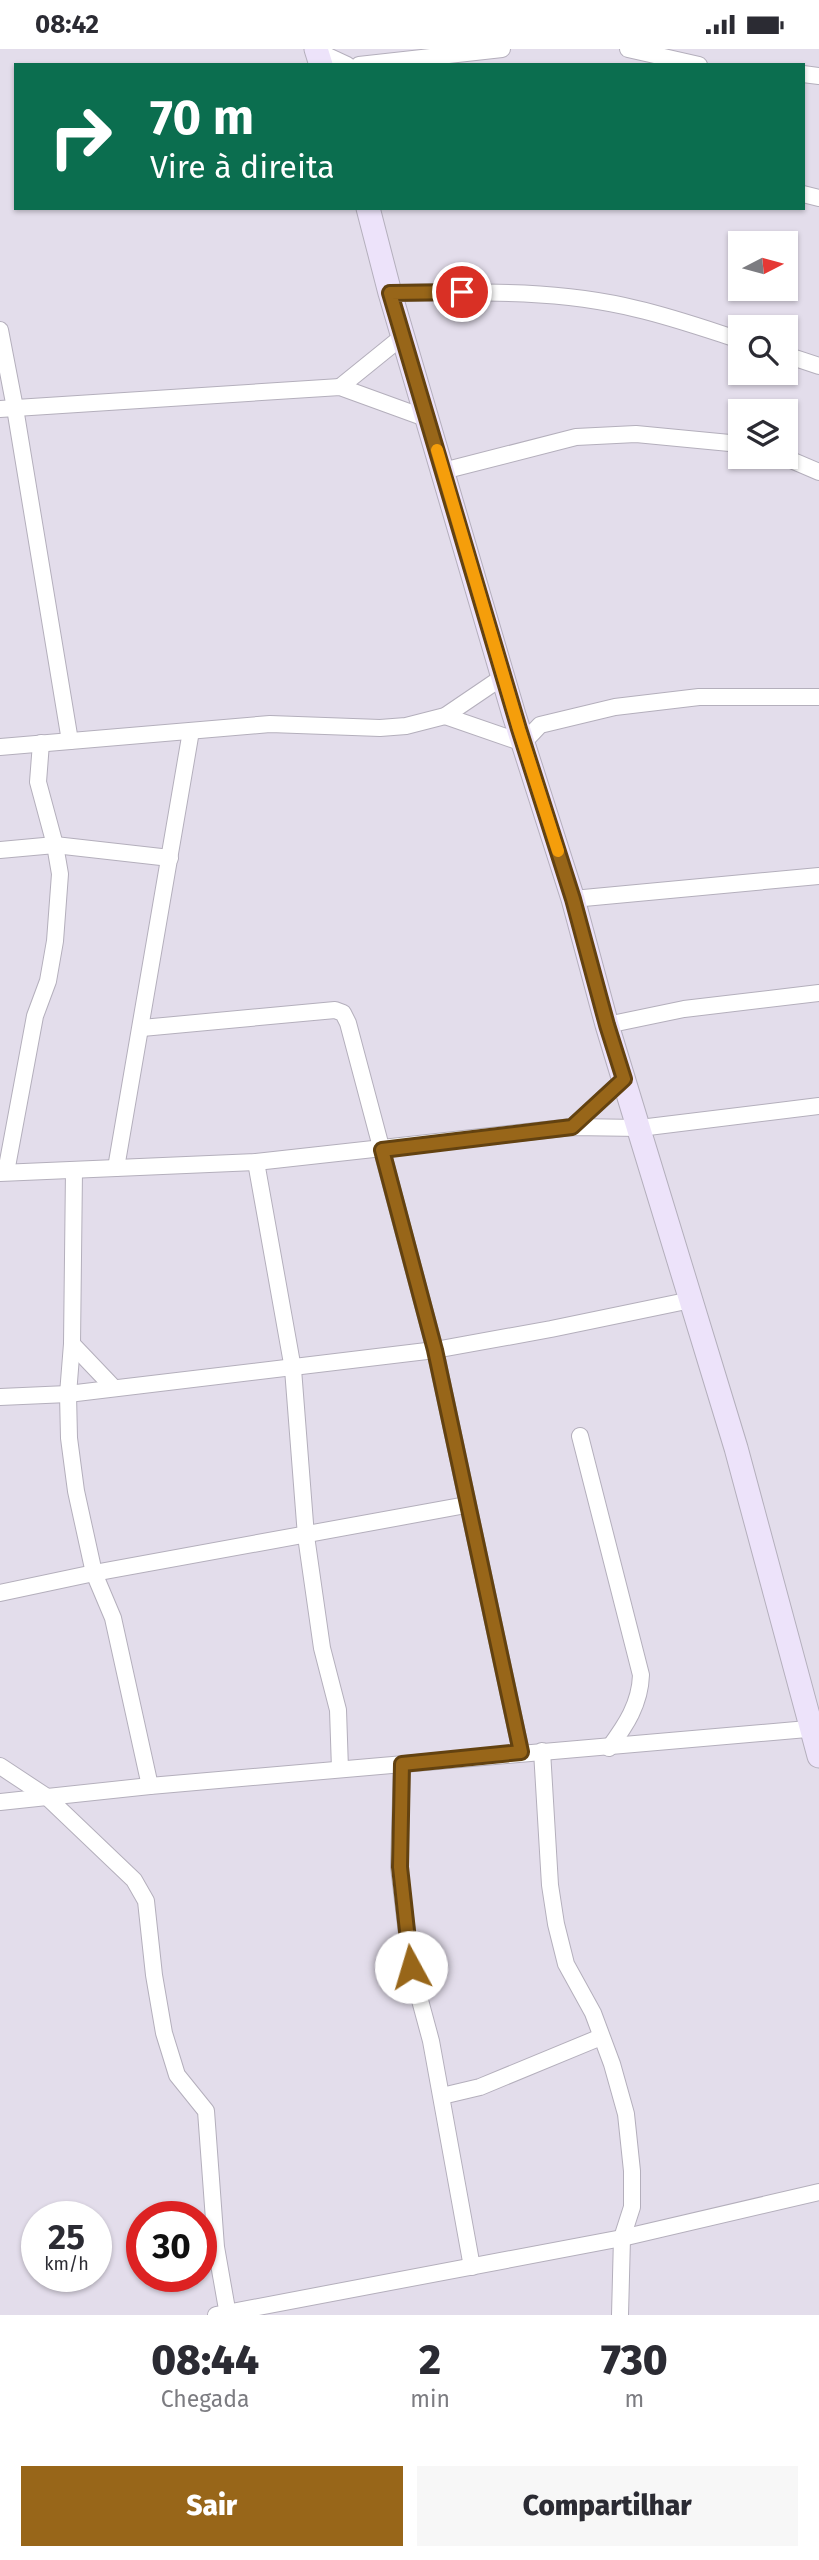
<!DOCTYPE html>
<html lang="pt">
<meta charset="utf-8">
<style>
:root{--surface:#fff;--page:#f7f7f7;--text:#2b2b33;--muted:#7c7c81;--accent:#986619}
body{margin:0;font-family:"Fira Sans",sans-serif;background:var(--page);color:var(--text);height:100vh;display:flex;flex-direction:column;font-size:26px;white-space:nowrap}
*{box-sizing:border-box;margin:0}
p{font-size:23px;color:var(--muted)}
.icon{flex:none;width:38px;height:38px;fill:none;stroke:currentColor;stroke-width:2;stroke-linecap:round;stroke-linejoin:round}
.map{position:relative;height:2266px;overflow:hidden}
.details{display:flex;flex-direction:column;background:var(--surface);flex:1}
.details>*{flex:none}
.hud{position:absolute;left:14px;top:14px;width:791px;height:147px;border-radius:0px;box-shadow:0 2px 5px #0004;background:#0b6e4f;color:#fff;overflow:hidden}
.needle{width:46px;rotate:84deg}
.tools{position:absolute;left:728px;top:182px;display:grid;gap:14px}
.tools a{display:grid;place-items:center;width:70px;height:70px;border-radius:0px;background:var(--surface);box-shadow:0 2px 5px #0004;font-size:35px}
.speed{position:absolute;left:21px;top:2152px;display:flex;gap:14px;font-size:35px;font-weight:700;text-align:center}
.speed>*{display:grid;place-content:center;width:91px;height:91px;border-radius:50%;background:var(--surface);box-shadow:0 2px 5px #0004;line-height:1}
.speed small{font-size:18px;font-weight:400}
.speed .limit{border:10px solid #d22;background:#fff;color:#111}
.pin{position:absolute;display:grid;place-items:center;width:60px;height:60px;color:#fff;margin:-30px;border:4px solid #fff;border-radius:50%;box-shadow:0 2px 7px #0007}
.me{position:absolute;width:77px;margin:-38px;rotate:354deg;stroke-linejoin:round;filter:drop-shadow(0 0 5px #0008)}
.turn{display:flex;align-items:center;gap:24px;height:147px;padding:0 21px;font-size:32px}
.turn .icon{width:91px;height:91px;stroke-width:2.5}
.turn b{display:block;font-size:49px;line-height:60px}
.eta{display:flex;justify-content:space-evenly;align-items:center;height:119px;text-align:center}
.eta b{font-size:42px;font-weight:800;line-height:49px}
.cta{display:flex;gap:14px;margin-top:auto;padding:14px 21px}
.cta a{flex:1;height:80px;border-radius:0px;background:var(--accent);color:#fff;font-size:28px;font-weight:800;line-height:80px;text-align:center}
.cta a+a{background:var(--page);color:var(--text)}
.status{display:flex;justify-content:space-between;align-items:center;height:49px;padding:0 35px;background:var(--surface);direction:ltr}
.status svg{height:19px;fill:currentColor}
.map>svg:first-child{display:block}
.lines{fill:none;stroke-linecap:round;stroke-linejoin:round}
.street-casing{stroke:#b4afbc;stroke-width:18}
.secondary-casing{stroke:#b4afbc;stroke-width:25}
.street{stroke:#fff;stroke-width:16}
.secondary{stroke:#ede3fa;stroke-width:23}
.route-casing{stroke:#634210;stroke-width:18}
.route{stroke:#986619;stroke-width:12}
.slow{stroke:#f59e0b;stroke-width:12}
</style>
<div class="status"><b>08:42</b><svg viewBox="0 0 49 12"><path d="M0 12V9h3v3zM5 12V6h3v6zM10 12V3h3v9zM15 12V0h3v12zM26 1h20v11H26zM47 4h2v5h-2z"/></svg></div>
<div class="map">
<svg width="819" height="2266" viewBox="0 0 819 2266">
<rect width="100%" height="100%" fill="#e3ddeb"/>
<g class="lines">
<g class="street-casing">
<g id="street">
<path d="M 628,0 L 699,16"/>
<path d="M 317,2 L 347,16"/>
<path d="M 359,16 L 502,0"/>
<path d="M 803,25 L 819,27"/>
<path d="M 803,145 L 819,149"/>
<path d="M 390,244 C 473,243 556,240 637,260 C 672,268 706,280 740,291"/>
<path d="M 0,281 L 15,359 L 70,692"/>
<path d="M 786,306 L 819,317"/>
<path d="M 340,338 L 403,287"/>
<path d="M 0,360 L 340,338 L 428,370"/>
<path d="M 784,408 L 819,423"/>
<path d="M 443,422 L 576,388 L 636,385 L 740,395"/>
<path d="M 445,667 L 523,694 L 540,676 L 615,658 L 699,648 L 819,648"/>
<path d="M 0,698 L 270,675 L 380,679 L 406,677 L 445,667 L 504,627"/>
<path d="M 0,801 L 55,796 L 170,809"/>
<path d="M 573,850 L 819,827"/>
<path d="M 607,976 L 684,960 L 819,944"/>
<path d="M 142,979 L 335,961 L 343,964 L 348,974 L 435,1301 L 521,1703"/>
<path d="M 572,1078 L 624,1030"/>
<path d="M 256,1113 L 293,1320 L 306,1487 L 322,1599 L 338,1661 L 340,1720"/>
<path d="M 116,1119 L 191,682"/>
<path d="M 74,1122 L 72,1295 L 68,1345 L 69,1389 L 76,1442 L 94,1524 L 113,1569 L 150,1737"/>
<path d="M 6,1123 L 35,967 L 48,932 L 55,892 L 60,825 L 55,796 L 38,733 L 41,694"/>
<path d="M 0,1124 L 256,1113 L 572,1078 L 640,1079 L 819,1057"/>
<path d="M 72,1295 L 113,1338"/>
<path d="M 0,1348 L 68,1345 L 435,1301 L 551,1280 L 691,1251"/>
<path d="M 580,1387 L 641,1626 C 640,1655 626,1676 609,1699"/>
<path d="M 0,1544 L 94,1524 L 466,1456"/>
<path d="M 542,1702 L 550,1836 L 556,1875 L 566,1915 L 593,1964 L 612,2015 L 626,2065 L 632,2122 L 632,2158 L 622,2189 L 620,2266"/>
<path d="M 402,1715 L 399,1818 L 411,1918 L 431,1992 L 472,2218"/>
<path d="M 0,1717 L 47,1748 L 134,1831 L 146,1852 L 154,1926 L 164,1984 L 177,2026 L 206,2062 L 216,2198 L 228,2266"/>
<path d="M 0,1753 L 150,1737 L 819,1679"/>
<path d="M 442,2047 L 480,2038 L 601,1988"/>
<path d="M 216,2266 L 622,2189 L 819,2143"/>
</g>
</g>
<g class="secondary-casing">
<g id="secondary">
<path d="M 316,0 L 321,16"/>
<path d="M 368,159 L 390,244 L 514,666 L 573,850 L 607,976 L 736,1399 L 819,1707"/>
</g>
</g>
<use href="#street" class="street"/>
<use href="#secondary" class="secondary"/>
</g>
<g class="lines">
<g class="route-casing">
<path id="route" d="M 411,1918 L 400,1818 L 402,1715 L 521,1703 L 435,1301 L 382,1101 L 572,1078 L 624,1030 L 607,976 L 573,850 L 519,680 L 390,244 L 462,243"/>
</g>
<use href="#route" class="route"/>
<path class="slow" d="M 437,401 L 519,680 L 558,802"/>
</g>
</svg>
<div class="tools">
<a><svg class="needle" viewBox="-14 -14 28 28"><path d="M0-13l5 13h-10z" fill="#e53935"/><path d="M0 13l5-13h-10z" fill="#7c7c81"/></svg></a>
<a><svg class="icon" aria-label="search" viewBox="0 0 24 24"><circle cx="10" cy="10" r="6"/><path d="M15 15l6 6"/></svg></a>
<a><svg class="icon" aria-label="layers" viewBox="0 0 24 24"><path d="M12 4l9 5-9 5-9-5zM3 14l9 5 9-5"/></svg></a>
</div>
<div class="speed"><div>25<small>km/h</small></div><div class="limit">30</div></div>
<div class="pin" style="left:462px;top:243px;background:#d93025"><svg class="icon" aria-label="arrive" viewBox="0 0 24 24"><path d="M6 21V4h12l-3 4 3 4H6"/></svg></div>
<svg class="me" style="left:411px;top:1918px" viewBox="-20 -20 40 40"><circle r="19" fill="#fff"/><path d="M0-13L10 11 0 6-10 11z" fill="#986619"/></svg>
<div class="hud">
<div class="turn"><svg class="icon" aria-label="right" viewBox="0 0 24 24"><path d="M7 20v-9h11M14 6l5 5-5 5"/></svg><div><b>70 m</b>Vire à direita</div></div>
</div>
</div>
<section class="details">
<div class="eta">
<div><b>08:44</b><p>Chegada</p></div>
<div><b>2</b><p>min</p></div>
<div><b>730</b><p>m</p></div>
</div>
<div class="cta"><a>Sair</a><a>Compartilhar</a></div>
</section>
